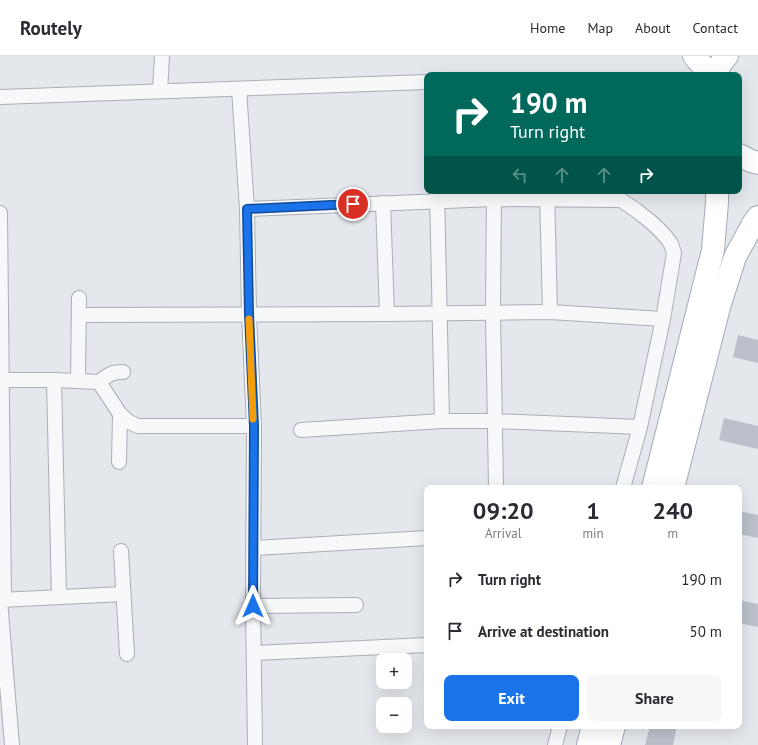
<!DOCTYPE html>
<meta charset="utf-8">
<style>
:root{--surface:#fff;--page:#f7f7f7;--text:#2b2b33;--muted:#7c7c81;--line:#e1e1e2;--accent:#1a73e8}
body{margin:0;font-family:"PT Sans",sans-serif;background:var(--page);color:var(--text);height:100vh;display:flex;flex-direction:column;font-size:15px;white-space:nowrap}
*{box-sizing:border-box;margin:0}
p{font-size:13px;color:var(--muted)}
.icon{flex:none;width:22px;height:22px;fill:none;stroke:currentColor;stroke-width:2;stroke-linecap:round;stroke-linejoin:round}
.map{position:relative;flex:1;overflow:hidden}
.sheet{position:absolute;left:424px;top:429px;width:318px;height:244px;display:flex;flex-direction:column;background:var(--surface);border-radius:8px;box-shadow:0 4px 16px #0002}
.sheet>*{flex:none}
.hud{position:absolute;left:424px;top:16px;width:318px;height:122px;border-radius:8px;box-shadow:0 4px 16px #0002;background:#00695c;color:#fff;overflow:hidden}
.tools{position:absolute;left:376px;top:597px;display:grid;gap:8px}
.tools a{display:grid;place-items:center;width:36px;height:36px;border-radius:8px;background:var(--surface);box-shadow:0 4px 16px #0002;font-size:20px}
.pin{position:absolute;display:grid;place-items:center;width:34px;height:34px;color:#fff;margin:-17px;border:2px solid #fff;border-radius:50%;box-shadow:0 1px 4px #0007}
.me{position:absolute;width:44px;margin:-22px;rotate:0deg;stroke-linejoin:round;filter:drop-shadow(0 0 3px #0008)}
.turn{display:flex;align-items:center;gap:14px;height:84px;padding:0 20px;font-size:18px}
.turn .icon{width:52px;height:52px;stroke-width:2.5}
.turn b{display:block;font-size:28px;line-height:34px}
.lanes{display:flex;align-items:center;height:38px;padding:0 20px;background:#0003;justify-content:center;gap:20px;direction:ltr}
.lanes .off{opacity:.35}
.eta{display:flex;justify-content:space-evenly;align-items:center;height:68px;text-align:center}
.eta b{font-size:24px;font-weight:700;line-height:28px}
.button{display:flex;gap:8px;margin-top:auto;padding:8px 20px}
.button a{flex:1;height:46px;border-radius:8px;background:var(--accent);color:#fff;font-size:16px;font-weight:700;line-height:46px;text-align:center}
.button a+a{background:var(--page);color:var(--text)}
ul{padding:0;list-style:none}
li{display:flex;align-items:center;gap:12px;height:52px;padding:0 20px}
li div{flex:1}
li b{display:block;font-size:15px}
li em{font-style:normal}
header{display:flex;align-items:center;gap:24px;box-sizing:border-box;height:56px;padding:0 20px;background:var(--surface);border-bottom:1px solid var(--line)}
header strong{font-size:19px}
nav{display:flex;gap:22px;margin-inline-start:auto;font-size:14px}
.map>svg:first-child{display:block}
.building{fill:#bbc0ca}
.lines{fill:none;stroke-linecap:round;stroke-linejoin:round}
.minor-casing{stroke:#a9aeb7;stroke-width:16}
.primary-casing{stroke:#a3abb8;stroke-width:24}
.minor{stroke:#f7f8fa;stroke-width:14}
.primary{stroke:#fff;stroke-width:22}
.route-casing{stroke:#114b97;stroke-width:10}
.route{stroke:#1a73e8;stroke-width:7}
.slow{stroke:#f59e0b;stroke-width:7}
</style>
<header>
<strong>Routely</strong>
<nav><a>Home</a><a>Map</a><a>About</a><a>Contact</a></nav>
</header>
<div class="map">
<svg width="758" height="689" viewBox="0 0 758 689">
<rect width="100%" height="100%" fill="#e4e7ec"/>
<g class="building">
<path d="M 738,279 L 758,284 L 758,307 L 733,301 Z"/>
<path d="M 724,362 L 758,370 L 758,393 L 719,384 Z"/>
<path d="M 739,455 L 758,459 L 758,482 L 739,478 Z"/>
<path d="M 739,544 L 758,548 L 758,571 L 739,567 Z"/>
<path d="M 650,670 L 677,670 L 673,689 L 645,689 Z"/>
</g>
<g class="lines">
<g class="minor-casing">
<g id="minor">
<path d="M 239,33 L 247,153 L 249,258 L 254,370 L 253,550 L 255,689"/>
<path d="M 160,35 L 162,0"/>
<path d="M 0,41 L 427,26"/>
<path d="M 437,135 L 442,365"/>
<path d="M 494,135 L 493,257 L 496,432"/>
<path d="M 547,135 L 550,256"/>
<path d="M 383,147 L 387,258"/>
<path d="M 247,153 L 494,143 L 621,144 C 637,154 661,172 671,188 C 672,191 673,194 674,197 L 663,263"/>
<path d="M 0,157 L 4,543"/>
<path d="M 79,259 L 387,258 L 550,256 L 663,263 L 640,371 L 623,432"/>
<path d="M 2,324 L 54,324 L 99,326 L 120,358 L 129,366 L 138,370 L 254,370"/>
<path d="M 54,324 L 59,541"/>
<path d="M 78,325 L 79,242"/>
<path d="M 99,326 C 108,319 111,316 123,316"/>
<path d="M 301,374 L 442,365 L 494,365 L 640,371"/>
<path d="M 119,406 L 120,358"/>
<path d="M 254,492 L 427,482"/>
<path d="M 121,495 L 127,598"/>
<path d="M 0,544 L 12,689"/>
<path d="M 0,544 L 123,538"/>
<path d="M 253,550 L 356,549"/>
<path d="M 254,597 L 427,589"/>
<path d="M 555,689 L 560,670"/>
</g>
</g>
<g class="primary-casing">
<g id="primary">
<path d="M 694,0 L 705,12 L 709,19"/>
<path d="M 715,19 L 721,7 L 727,0"/>
<path d="M 739,99 L 751,105 L 758,107"/>
<path d="M 653,432 L 713,194 L 717,146 L 717,135"/>
<path d="M 673,432 L 719,251 L 735,201 L 753,168 L 758,161"/>
<path d="M 588,689 L 593,670"/>
<path d="M 609,689 L 614,670"/>
</g>
</g>
<use href="#minor" class="minor"/>
<use href="#primary" class="primary"/>
</g>
<g class="lines">
<g class="route-casing">
<path id="route" d="M 253,550 L 254,370 L 249,258 L 247,153 L 353,148"/>
</g>
<use href="#route" class="route"/>
<path class="slow" d="M 249,263 L 253,363"/>
</g>
</svg>
<div class="tools">
<a>+</a>
<a>−</a>
</div>
<div class="pin" style="left:353px;top:148px;background:#d93025"><svg class="icon" aria-label="arrive" viewBox="0 0 24 24"><path d="M6 21V4h12l-3 4 3 4H6"/></svg></div>
<svg class="me" style="left:253px;top:550px" viewBox="-20 -20 40 40"><path d="M0-17L14 15 0 8-14 15z" fill="#1a73e8" stroke="#fff" stroke-width="4"/></svg>
<div class="hud">
<div class="turn"><svg class="icon" aria-label="right" viewBox="0 0 24 24"><path d="M7 20v-9h11M14 6l5 5-5 5"/></svg><div><b>190 m</b>Turn right</div></div>
<div class="lanes"><svg class="icon off" aria-label="left" viewBox="0 0 24 24"><path d="M17 20v-9H6M10 6l-5 5 5 5"/></svg><svg class="icon off" aria-label="ahead" viewBox="0 0 24 24"><path d="M12 20V5M6 11l6-6 6 6"/></svg><svg class="icon off" aria-label="ahead" viewBox="0 0 24 24"><path d="M12 20V5M6 11l6-6 6 6"/></svg><svg class="icon" aria-label="right" viewBox="0 0 24 24"><path d="M7 20v-9h11M14 6l5 5-5 5"/></svg></div>
</div>
<section class="sheet">
<div class="eta">
<div><b>09:20</b><p>Arrival</p></div>
<div><b>1</b><p>min</p></div>
<div><b>240</b><p>m</p></div>
</div>
<ul>
<li><svg class="icon" aria-label="right" viewBox="0 0 24 24"><path d="M7 20v-9h11M14 6l5 5-5 5"/></svg><div><b>Turn right</b></div><em>190 m</em></li>
<li><svg class="icon" aria-label="arrive" viewBox="0 0 24 24"><path d="M6 21V4h12l-3 4 3 4H6"/></svg><div><b>Arrive at destination</b></div><em>50 m</em></li>
</ul>
<div class="button"><a>Exit</a><a>Share</a></div>
</section>
</div>
